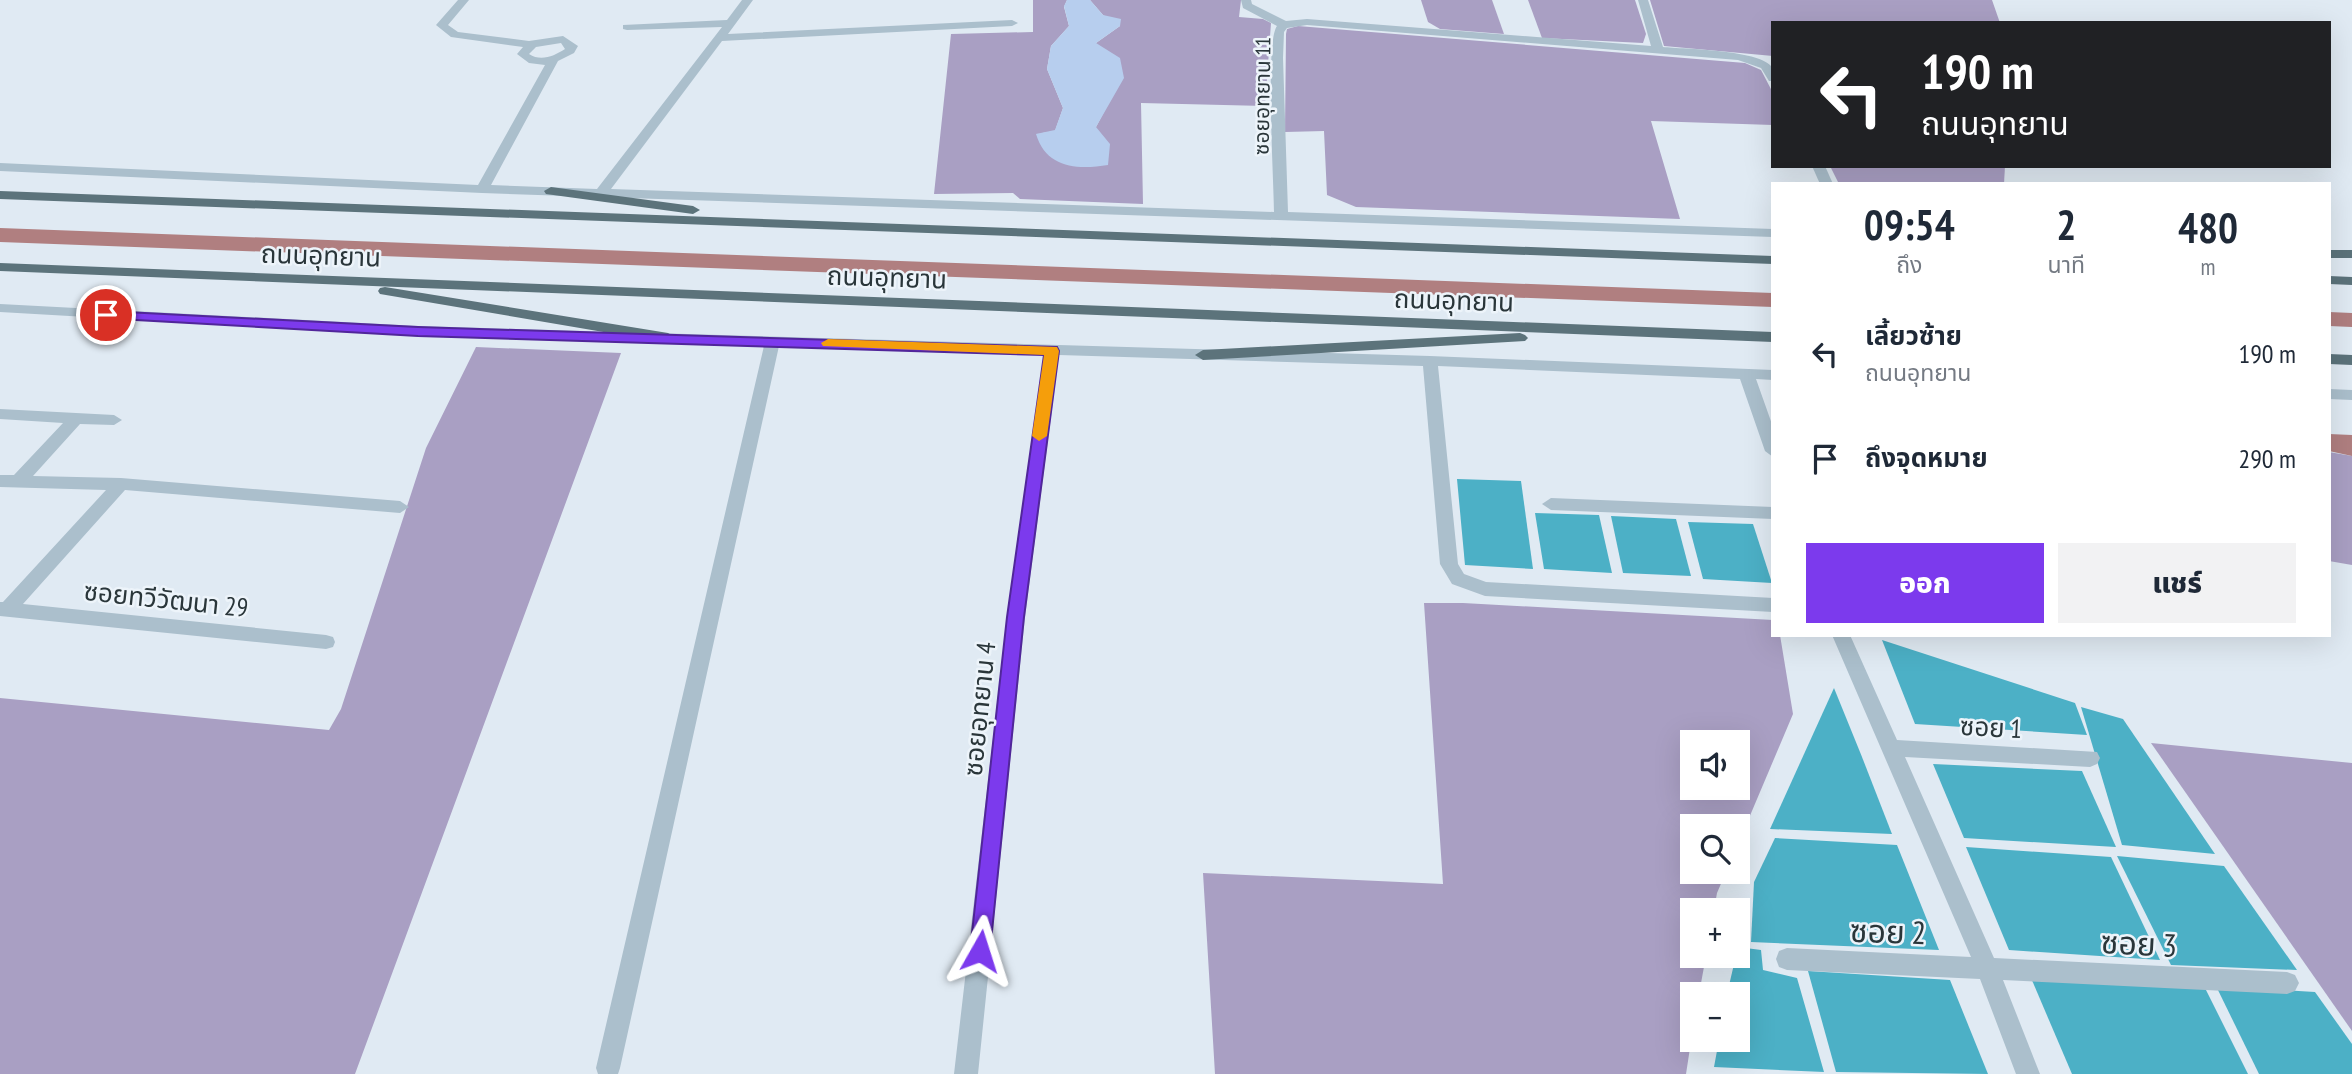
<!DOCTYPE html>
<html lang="th">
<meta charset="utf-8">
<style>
:root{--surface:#fff;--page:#f2f2f3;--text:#1f2937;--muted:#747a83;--accent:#7c3aed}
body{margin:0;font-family:"PT Sans Narrow","Noto Sans Thai",sans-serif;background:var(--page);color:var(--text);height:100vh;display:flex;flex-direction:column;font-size:26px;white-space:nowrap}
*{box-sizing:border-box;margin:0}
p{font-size:23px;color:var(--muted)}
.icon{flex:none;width:38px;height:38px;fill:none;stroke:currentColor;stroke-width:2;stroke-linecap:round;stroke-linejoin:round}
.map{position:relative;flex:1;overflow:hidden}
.side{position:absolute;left:1771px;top:182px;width:560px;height:455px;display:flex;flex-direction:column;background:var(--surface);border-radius:0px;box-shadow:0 7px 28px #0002}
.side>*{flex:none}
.guide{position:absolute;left:1771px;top:21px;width:560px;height:147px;border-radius:0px;box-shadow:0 7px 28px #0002;background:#202124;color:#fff;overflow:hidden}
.controls{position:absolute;left:1680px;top:730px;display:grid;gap:14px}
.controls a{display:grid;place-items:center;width:70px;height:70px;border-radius:0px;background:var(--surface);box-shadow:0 7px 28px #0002;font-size:35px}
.pin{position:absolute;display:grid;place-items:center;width:60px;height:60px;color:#fff;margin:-30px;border:4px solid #fff;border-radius:50%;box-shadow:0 2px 7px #0007}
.me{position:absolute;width:77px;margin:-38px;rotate:6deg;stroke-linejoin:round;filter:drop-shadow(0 0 5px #0008)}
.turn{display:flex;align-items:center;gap:24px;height:147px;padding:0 35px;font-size:32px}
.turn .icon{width:91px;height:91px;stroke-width:2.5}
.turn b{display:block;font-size:49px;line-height:60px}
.eta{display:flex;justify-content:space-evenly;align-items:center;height:119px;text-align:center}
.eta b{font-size:42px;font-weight:800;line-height:49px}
.cta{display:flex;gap:14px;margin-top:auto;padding:14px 35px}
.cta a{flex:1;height:80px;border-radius:0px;background:var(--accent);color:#fff;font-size:28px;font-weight:800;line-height:80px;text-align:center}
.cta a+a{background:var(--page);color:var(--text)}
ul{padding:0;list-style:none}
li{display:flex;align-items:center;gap:21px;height:105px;padding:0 35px}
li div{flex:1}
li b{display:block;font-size:26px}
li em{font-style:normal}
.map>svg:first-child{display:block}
.green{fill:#a99fc3;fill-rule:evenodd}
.sand{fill:#b7ceee}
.water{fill:#b07f80}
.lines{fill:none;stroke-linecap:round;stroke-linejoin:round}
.canal{fill:#b07f80;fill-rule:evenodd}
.building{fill:#4cb0c6}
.minor{fill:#abbfcc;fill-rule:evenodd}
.major{fill:#5c737b;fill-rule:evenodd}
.route{fill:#7c3aed;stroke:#51269a;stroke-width:2}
.slow{fill:#f59e0b}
.labels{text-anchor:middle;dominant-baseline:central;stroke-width:5;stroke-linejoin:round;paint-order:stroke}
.far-street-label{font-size:21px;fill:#2a363a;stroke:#edf4fa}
.street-label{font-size:26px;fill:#2a363a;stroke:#edf4fa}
.near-street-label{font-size:32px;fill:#2a363a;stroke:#edf4fa}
</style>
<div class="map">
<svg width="2352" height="1074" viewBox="0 0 2352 1074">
<rect width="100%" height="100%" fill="#e0eaf3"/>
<g class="green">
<path d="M 1033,0 L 1067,0 L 1064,7 L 1069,26 L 1051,46 L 1047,69 L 1063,108 L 1055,131 L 1036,134 L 1096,127 L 1106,108 L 1096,43 L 1120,26 L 1103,15 L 1090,0 L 1241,0 L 1239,17 L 1263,19 L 1271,23 L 1265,106 L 1141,103 L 1143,204 L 1020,199 L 1013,193 L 934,194 L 951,34 L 1033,32 Z"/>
<path d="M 1421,0 L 1492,0 L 1504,34 L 1440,29 L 1428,22 Z"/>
<path d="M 1528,0 L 1635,0 L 1646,34 L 1643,43 L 1542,38 Z"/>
<path d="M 1650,0 L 1992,0 L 2000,23 L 1773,23 L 1773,56 L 1664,46 Z"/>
<path d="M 1298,26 L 1745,63 L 1761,70 L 1773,93 L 1773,125 L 1651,121 L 1680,219 L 1356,207 L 1327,195 L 1324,131 L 1285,132 L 1286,34 L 1287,29 Z"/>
<path d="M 1830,166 L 2005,166 L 2004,184 L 1839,184 Z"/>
<path d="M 476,347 L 621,353 L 355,1074 L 0,1074 L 0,698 L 329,730 L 341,709 L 426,448 Z"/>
<path d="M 2329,452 L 2352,456 L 2352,565 L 2329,561 Z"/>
<path d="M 1424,603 L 1463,603 L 1773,620 L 1773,635 L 1780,635 L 1793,714 L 1738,844 L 1738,826 L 1692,826 L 1692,872 L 1726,872 L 1717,893 L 1714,910 L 1692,910 L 1692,956 L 1706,956 L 1699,994 L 1692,994 L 1692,1035 L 1686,1074 L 1215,1074 L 1203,873 L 1443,884 ZM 1692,742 L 1738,742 L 1738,788 L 1692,788 Z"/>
<path d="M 2151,743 L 2352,763 L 2352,1031 Z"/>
</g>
<path class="sand" d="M 1067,0 L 1090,0 L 1103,15 L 1121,19 L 1120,26 L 1096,43 L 1120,58 L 1124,78 L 1096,127 L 1110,144 L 1108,165 C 1077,170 1046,168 1036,134 L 1055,130 L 1063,108 L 1047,69 L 1051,46 L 1069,26 L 1064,6 Z"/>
<path class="water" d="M 2329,434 L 2352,435 L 2352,456 L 2329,451 Z"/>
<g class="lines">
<g class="canal">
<path d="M 0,228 L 1773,293 L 1773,307 L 0,242 Z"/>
<path d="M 2329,312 L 2352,313 L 2352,327 L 2329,326 Z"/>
</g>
</g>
<g class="building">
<path d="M 1457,479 L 1521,481 L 1533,569 L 1465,565 Z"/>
<path d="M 1535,513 L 1599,515 L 1612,573 L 1544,569 Z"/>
<path d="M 1611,516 L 1676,519 L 1691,576 L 1623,573 Z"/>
<path d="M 1688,522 L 1753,524 L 1772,583 L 1703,579 Z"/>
<path d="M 1882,640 L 2075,703 L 2087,735 L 1915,724 Z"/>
<path d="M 1834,688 L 1862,757 L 1892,834 L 1770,829 Z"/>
<path d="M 2081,707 L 2123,719 L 2215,854 L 2122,845 Z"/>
<path d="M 1933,764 L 2082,771 L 2116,847 L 1964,838 Z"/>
<path d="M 1775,838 L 1897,845 L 1939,950 L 1751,942 L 1754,882 Z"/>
<path d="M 1966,847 L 2111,857 L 2160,960 L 2009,950 Z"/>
<path d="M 2117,856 L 2224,866 L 2297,970 L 2171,965 Z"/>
<path d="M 1738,947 L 1761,950 L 1763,970 L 1797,978 L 1824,1072 L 1714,1067 L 1719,1040 L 1738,1040 L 1738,994 L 1727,994 Z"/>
<path d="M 1808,971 L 1950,980 L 1988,1074 L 1836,1072 Z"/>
<path d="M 2031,978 L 2204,986 L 2248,1074 L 2072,1074 Z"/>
<path d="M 2216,986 L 2315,992 L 2352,1044 L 2352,1074 L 2259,1074 Z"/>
</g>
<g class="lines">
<g class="minor">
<path d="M 458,0 L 469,0 L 448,25 L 458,32 L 529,41 L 563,36 L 578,46 L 574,53 L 558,61 L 491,185 L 597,189 L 722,27 L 627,30 L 623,29 L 623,25 L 727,20 L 742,0 L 753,0 L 728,34 L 1012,20 L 1018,23 L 1012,26 L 722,41 L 611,189 L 1274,212 C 1274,183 1265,41 1277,26 L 1243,8 L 1241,0 L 1251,0 L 1252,4 L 1286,21 L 1307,19 L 1651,46 L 1638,0 L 1648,0 L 1663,47 C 1684,49 1758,50 1771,66 C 1774,70 1773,76 1773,81 L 1769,81 L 1761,68 L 1738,60 L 1307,25 L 1287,28 L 1284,32 L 1283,58 L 1288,212 L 1773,229 L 1773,237 L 482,193 L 0,171 L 0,163 L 478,185 L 545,65 L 529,63 L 517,54 L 523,47 L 451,37 L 436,25 ZM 561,43 L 565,49 C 554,56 541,62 529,54 L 536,47 Z"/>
<path d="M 1812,166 L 1825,166 L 1833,184 L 1820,184 Z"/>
<path d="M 0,304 L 418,326 L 1430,356 L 1773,370 L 1773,380 L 1756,379 L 1773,427 L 1773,457 L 1765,451 L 1740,379 L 1438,366 L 1458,564 L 1464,574 L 1486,582 L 1773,598 L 1773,612 L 1485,596 L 1452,584 L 1440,564 L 1423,366 L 1059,355 L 1025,617 L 978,1074 L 954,1074 L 1007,617 L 1044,354 L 779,346 L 620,1068 L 618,1074 L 598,1074 L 596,1068 L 764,346 L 418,336 L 0,312 Z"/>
<path d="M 2329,389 L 2352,390 L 2352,400 L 2329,399 Z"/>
<path d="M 0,409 L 114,415 L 122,420 L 114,425 L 80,424 L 33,476 L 121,478 L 400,501 L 409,507 L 400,513 L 125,490 L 23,604 L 326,635 L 333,637 L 335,642 L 333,647 L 326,649 L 0,616 L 0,602 L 3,602 L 106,490 L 0,487 L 0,475 L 14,475 L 63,423 L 0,419 Z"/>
<path d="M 1551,498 L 1773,507 L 1773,519 L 1551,510 L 1542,504 Z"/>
<path d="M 1832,635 L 1850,635 L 1897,740 L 2097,752 L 2100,758 L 2097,764 L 2090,767 L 1905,757 L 1994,958 L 2287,972 L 2295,975 L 2299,983 L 2295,991 L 2287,994 L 2003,980 L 2040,1074 L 2016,1074 L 1980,979 L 1787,970 L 1779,967 L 1776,959 L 1779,951 L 1787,948 L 1971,957 Z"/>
</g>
<g class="major">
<path d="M 551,187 L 693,206 L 700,210 L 693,214 L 546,194 L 544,191 Z"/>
<path d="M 0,191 L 1773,256 L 1773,264 L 0,199 Z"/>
<rect x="2329" y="250" width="23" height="8"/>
<path d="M 0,263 L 1773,332 L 1773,342 L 0,271 Z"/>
<path d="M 2329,276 L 2352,277 L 2352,285 L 2329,284 Z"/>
<path d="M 385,287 L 668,333 L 676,338 L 668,343 L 380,294 L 378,291 L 380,288 Z"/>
<path d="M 1520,333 L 1525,335 L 1528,338 L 1525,341 L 1203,360 L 1195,355 L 1203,350 Z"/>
<path d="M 2329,354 L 2352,355 L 2352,365 L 2329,364 Z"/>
</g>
</g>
<path class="route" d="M 106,311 L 418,327 L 1057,347 L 1059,351 L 1024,617 L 990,951 L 987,957 L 980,960 L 973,957 L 970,951 L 1007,617 L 1044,355 L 418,336 L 101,318 L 101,312 Z"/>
<path class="slow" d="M 828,339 L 1057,347 L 1059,351 L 1047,436 L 1039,441 L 1032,436 L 1044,355 L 823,346 L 821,343 Z"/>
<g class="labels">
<g class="far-street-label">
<text transform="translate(1262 96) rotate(-89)">ซอยอุทยาน 11</text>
</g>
<g class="street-label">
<text transform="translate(321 255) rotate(2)">ถนนอุทยาน</text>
<text transform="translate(887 277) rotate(2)">ถนนอุทยาน</text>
<text transform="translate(1454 300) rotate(2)">ถนนอุทยาน</text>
<text transform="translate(166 599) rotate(6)">ซอยทวีวัฒนา 29</text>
<text transform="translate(979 709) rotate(-84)">ซอยอุทยาน 4</text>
<text transform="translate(1991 727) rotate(3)">ซอย 1</text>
</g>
<g class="near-street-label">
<text transform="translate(1888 931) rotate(2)">ซอย 2</text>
<text transform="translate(2139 943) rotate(3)">ซอย 3</text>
</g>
</g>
</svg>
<div class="controls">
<a><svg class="icon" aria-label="sound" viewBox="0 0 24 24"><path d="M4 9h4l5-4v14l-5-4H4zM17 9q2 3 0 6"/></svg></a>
<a><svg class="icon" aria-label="search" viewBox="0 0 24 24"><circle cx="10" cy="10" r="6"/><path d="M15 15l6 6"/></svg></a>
<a>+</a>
<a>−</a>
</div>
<div class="pin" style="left:106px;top:315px;background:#d93025"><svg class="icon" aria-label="arrive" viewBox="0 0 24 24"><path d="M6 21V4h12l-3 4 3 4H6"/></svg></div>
<svg class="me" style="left:980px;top:951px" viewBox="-20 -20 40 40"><path d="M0-17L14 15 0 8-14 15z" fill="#7c3aed" stroke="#fff" stroke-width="4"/></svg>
<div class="guide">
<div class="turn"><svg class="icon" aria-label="left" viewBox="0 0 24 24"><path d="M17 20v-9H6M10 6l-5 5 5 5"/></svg><div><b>190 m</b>ถนนอุทยาน</div></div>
</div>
<section class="side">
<div class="eta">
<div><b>09:54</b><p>ถึง</p></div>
<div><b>2</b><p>นาที</p></div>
<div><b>480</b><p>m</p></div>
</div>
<ul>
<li><svg class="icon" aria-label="left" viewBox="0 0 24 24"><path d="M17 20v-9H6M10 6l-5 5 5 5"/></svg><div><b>เลี้ยวซ้าย</b><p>ถนนอุทยาน</p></div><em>190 m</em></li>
<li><svg class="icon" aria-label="arrive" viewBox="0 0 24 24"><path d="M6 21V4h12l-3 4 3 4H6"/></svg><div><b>ถึงจุดหมาย</b></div><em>290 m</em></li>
</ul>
<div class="cta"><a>ออก</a><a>แชร์</a></div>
</section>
</div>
